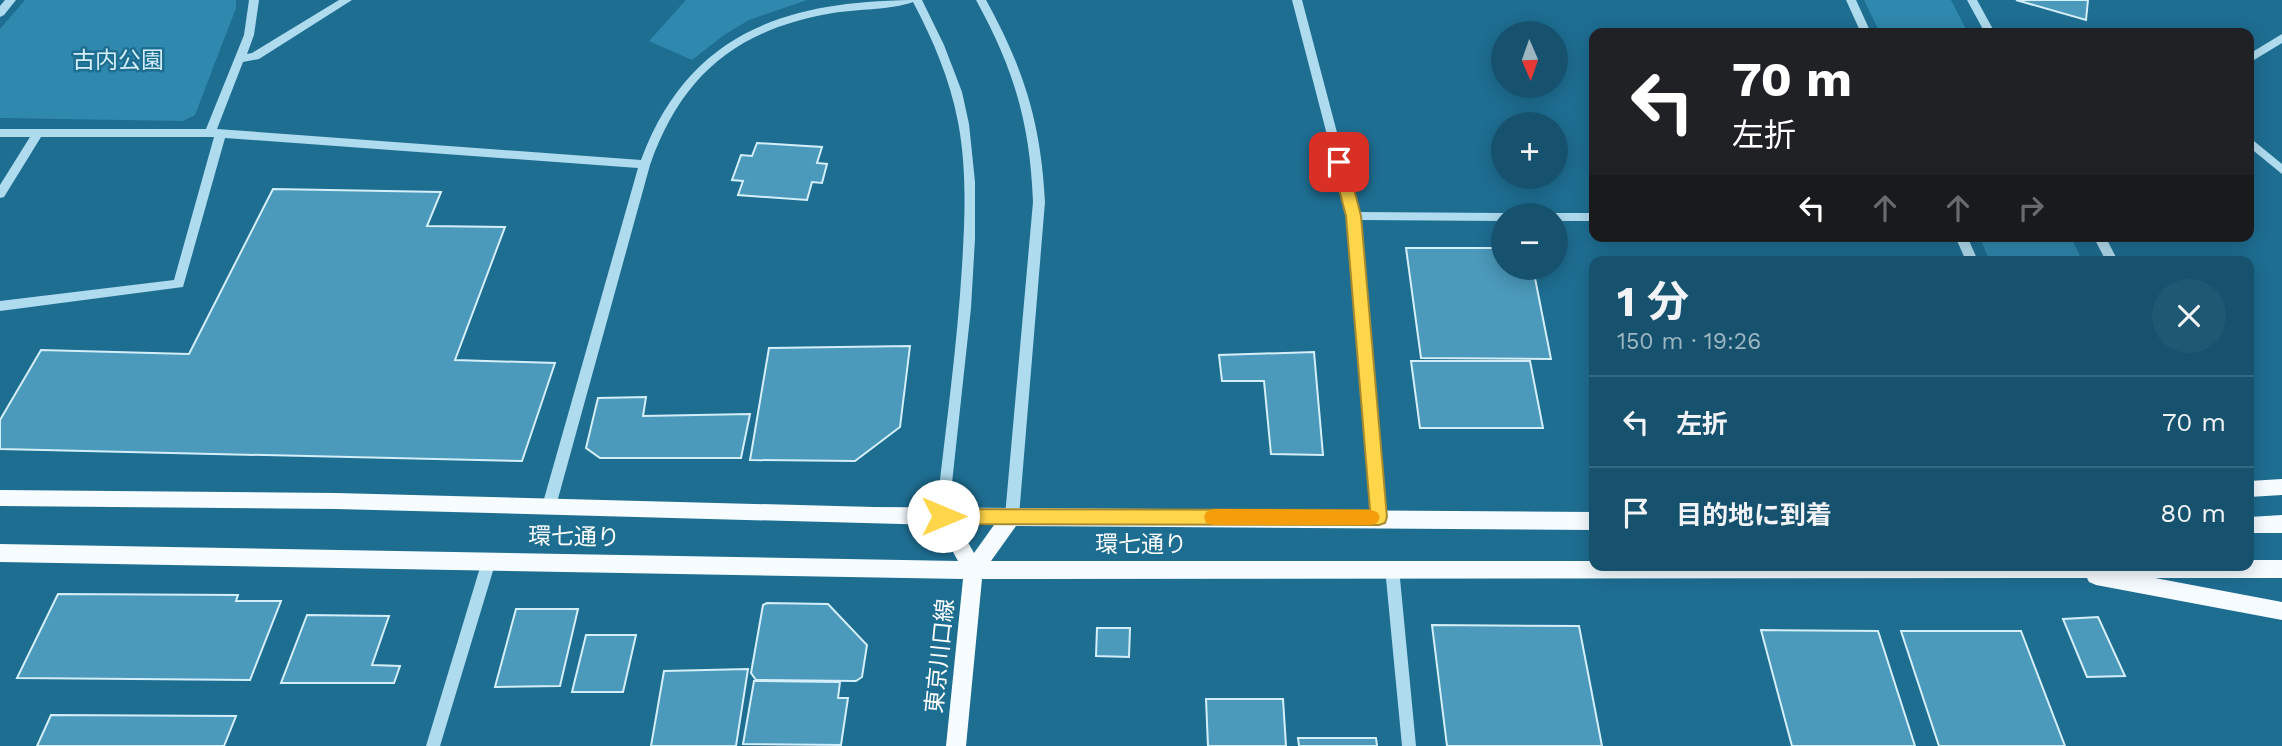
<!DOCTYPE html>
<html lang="ja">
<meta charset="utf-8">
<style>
:root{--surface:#16526e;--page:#1f5873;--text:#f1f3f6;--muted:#9eb6c2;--line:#356981}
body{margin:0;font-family:"Work Sans","Noto Sans JP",sans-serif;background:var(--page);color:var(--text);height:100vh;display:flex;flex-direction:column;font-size:26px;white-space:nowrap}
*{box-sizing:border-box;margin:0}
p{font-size:23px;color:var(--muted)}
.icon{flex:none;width:38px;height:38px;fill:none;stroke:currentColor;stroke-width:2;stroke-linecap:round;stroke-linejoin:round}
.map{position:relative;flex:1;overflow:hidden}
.drawer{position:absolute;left:1589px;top:256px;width:665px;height:315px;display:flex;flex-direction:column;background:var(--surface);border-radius:14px;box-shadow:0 4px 18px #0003}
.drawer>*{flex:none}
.hud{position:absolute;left:1589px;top:28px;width:665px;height:214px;border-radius:14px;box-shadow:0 4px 18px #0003;background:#202124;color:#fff;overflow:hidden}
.needle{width:46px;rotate:178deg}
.tools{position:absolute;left:1491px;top:21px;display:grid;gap:14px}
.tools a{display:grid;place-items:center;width:77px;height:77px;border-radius:50%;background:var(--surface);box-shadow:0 4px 18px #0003;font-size:35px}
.pin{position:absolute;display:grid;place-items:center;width:60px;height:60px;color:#fff;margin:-30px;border-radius:14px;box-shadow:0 4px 10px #0006}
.me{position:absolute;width:77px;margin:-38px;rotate:90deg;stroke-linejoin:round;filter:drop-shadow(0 0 5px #0008)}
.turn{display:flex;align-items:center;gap:24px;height:147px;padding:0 28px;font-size:32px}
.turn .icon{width:91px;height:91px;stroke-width:2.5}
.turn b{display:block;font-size:49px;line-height:60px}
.lanes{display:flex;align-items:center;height:66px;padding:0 28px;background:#0003;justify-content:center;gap:35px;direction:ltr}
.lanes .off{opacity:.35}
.round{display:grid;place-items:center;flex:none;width:74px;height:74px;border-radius:37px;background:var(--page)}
.overview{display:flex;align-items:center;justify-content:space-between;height:119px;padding:0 28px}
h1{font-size:42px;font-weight:700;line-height:52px}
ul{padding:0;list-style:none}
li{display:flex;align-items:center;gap:21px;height:91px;padding:0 28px;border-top:2px solid var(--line)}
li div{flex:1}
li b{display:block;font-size:26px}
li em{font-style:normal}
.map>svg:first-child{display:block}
.green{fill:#2f88ae}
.building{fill:#4b99bb;stroke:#d5effa;stroke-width:2}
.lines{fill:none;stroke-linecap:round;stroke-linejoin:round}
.minor{fill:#afdbee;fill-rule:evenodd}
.major{fill:#f6fcff;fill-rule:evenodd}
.route{fill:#ffd54a;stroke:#a68a30;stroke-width:2}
.slow{fill:#f59e0b}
.labels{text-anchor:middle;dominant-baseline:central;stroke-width:5;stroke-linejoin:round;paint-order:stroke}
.park-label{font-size:23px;fill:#d5effa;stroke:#1e6e92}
.street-label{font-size:23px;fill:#fff;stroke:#1e6e92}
</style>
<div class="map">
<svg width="2282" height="746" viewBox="0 0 2282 746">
<rect width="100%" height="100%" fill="#1e6e92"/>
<g class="green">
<path d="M 25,0 L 236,0 L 236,8 L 195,115 L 183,121 L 0,118 L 0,29 Z"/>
<path d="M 686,0 L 807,0 L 749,20 L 724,35 L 692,60 L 649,41 Z"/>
<path d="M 1864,0 L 1951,0 L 1968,33 L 1880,33 Z"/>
<path d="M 1979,236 L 2063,236 L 2073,241 L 2082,261 L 1990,261 Z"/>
</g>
<g class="building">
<path d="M 2016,0 L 2088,0 L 2086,20 Z"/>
<path d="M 757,143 L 822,147 L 817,163 L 827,164 L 822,183 L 812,182 L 807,200 L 738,195 L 743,181 L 732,180 L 736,169 L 741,155 L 752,156 Z"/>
<path d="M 273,189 L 441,192 L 427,226 L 505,227 L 455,360 L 555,363 L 522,461 L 0,449 L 0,420 L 41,350 L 189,354 Z"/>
<path d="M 1406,248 L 1503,248 L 1503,268 L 1533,268 L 1551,359 L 1421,358 Z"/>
<path d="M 1684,257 L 1738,257 L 1739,261 L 1685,261 Z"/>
<path d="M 910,346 L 900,427 L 855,461 L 750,460 L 769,348 Z"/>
<path d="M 1314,352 L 1323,455 L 1271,454 L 1264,381 L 1222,381 L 1219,355 Z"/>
<path d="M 1411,361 L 1530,361 L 1543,428 L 1420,428 Z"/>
<path d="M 646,397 L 643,416 L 750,414 L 741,458 L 600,458 L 586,448 L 598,398 Z"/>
<path d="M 58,594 L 238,595 L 236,601 L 281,601 L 250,680 L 17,678 Z"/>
<path d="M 767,603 L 828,604 L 867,645 L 862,677 L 856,681 L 756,680 L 751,673 L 763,605 Z"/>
<path d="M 516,609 L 578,609 L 560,686 L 495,687 Z"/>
<path d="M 307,615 L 389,616 L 372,665 L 400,666 L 394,683 L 281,683 Z"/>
<path d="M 2098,617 L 2125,676 L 2087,677 L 2063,619 Z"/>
<path d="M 1432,625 L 1579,626 L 1602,746 L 1447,746 Z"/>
<path d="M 1097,628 L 1130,628 L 1129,657 L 1096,656 Z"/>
<path d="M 1761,630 L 1878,631 L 1915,746 L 1792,746 Z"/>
<path d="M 1901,631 L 2021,631 L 2065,746 L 1939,746 Z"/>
<path d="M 586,635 L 636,635 L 623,692 L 572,692 Z"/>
<path d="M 748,669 L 736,746 L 651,746 L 664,671 Z"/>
<path d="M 754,681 L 840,682 L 838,698 L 848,698 L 841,745 L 743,744 Z"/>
<path d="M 1206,699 L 1283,699 L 1286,746 L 1208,746 Z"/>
<path d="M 51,715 L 236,716 L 224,746 L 37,746 Z"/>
<path d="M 1298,738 L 1376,738 L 1377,746 L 1299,746 Z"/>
</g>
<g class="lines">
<g class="minor">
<path d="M 5,0 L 16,0 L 4,15 L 0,17 L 0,6 Z"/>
<path d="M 249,0 L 259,0 L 254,35 L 247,54 L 252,53 L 339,0 L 352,0 L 259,59 L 243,62 L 217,129 L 641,160 C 690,28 792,0 922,0 L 944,45 L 962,92 L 969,124 L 975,182 L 975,239 L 971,308 L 948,520 L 943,522 L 938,520 L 936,516 C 945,433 957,349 962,266 C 965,218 967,169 958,122 C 950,79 933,40 913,2 C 891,10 858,9 833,13 C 738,29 682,74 650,165 L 556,506 L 554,510 L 549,512 L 544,510 L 542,506 L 638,168 L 225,138 L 183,287 L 0,311 L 0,301 L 174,280 L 214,137 L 41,137 L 4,197 L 0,198 L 0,185 L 30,137 L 0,137 L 0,129 L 206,129 L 244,35 Z"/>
<path d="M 976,0 L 986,0 C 1024,69 1041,123 1045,202 L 1019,516 L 1017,520 L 1012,522 L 1007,520 L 1005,516 L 1033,202 C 1030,123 1014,69 976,0 Z"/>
<path d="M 1292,0 L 1302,0 L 1358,212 L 1503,213 L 1508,215 L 1503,215 L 1503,221 L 1360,220 L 1386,518 L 1384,522 L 1379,524 L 1374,522 L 1372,518 L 1348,216 Z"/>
<path d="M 1846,0 L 1856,0 L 1871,33 L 1861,33 Z"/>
<path d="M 1967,0 L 1977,0 L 1995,33 L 1985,33 Z"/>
<path d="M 2282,34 L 2282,43 L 2249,63 L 2249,54 Z"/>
<path d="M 2249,137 L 2282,164 L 2282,174 L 2249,147 Z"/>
<path d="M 1556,213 L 1594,213 L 1594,221 L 1556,221 L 1556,215 L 1551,215 Z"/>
<path d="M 1955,236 L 1967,236 L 1978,261 L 1966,261 Z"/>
<path d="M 2093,236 L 2105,236 L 2118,261 L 2106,261 Z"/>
<path d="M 489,555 L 494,557 L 496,561 L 440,746 L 426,746 L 482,561 L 484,557 Z"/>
<path d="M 1392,562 L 1397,564 L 1399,568 L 1416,746 L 1402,746 L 1385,568 L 1387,564 Z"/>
</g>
<g class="major">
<path d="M 2282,479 L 2282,495 L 2249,497 L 2249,481 Z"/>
<path d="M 0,490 L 336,493 L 874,507 L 1594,512 L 1594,530 L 1016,526 L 991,561 L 1594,561 L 1594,565 L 2249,565 L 2249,560 L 2282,560 L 2282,578 L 2155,578 L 2282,602 L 2282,620 L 2096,585 L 2089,582 L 2087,578 L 982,579 L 966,746 L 946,746 L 963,579 L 0,562 L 0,544 L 958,561 L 938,525 L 336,509 L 0,506 ZM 958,525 L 994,525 L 974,553 Z"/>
<path d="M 2282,515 L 2282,533 L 2249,533 L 2249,517 Z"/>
</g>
</g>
<path class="route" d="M 1339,156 L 1347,162 L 1361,216 L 1387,517 L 1385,523 L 1379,525 L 943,524 L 937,522 L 935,516 L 937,511 L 943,509 L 1370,510 L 1346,216 L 1332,162 Z"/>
<path class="slow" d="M 1213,509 L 1371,510 L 1377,512 L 1380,517 L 1377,523 L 1371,525 L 1213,525 L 1206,523 L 1204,517 L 1206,512 Z"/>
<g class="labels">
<g class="park-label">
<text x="118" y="60">古内公園</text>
</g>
<g class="street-label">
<text transform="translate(574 537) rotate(1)">環七通り</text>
<text x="1141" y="544">環七通り</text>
<text transform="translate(940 656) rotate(-84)">東京川口線</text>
</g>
</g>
</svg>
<div class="tools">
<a><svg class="needle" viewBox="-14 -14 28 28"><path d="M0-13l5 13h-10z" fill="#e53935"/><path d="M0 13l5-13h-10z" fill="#9eb6c2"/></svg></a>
<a>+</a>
<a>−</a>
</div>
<div class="pin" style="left:1339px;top:162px;background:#d93025"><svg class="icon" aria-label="arrive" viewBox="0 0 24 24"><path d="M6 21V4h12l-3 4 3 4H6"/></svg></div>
<svg class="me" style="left:943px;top:516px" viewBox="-20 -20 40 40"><circle r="19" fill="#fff"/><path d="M0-13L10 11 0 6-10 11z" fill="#ffd54a"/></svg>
<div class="hud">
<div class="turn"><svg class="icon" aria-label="left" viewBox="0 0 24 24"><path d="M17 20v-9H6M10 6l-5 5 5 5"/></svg><div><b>70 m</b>左折</div></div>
<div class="lanes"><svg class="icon" aria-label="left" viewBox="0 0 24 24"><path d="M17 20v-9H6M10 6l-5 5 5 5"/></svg><svg class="icon off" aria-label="ahead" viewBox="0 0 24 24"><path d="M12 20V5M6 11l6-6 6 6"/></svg><svg class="icon off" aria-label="ahead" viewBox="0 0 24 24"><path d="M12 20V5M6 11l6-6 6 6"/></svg><svg class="icon off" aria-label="right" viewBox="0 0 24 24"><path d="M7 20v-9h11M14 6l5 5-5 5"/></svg></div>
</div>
<section class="drawer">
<div class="overview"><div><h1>1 分</h1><p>150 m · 19:26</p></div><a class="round"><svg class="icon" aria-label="close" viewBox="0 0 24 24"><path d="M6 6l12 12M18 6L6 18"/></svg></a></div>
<ul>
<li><svg class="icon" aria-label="left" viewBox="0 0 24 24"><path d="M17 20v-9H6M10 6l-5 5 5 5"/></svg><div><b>左折</b></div><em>70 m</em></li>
<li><svg class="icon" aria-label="arrive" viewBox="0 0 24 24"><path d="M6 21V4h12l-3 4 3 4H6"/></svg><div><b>目的地に到着</b></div><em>80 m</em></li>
</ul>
</section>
</div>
